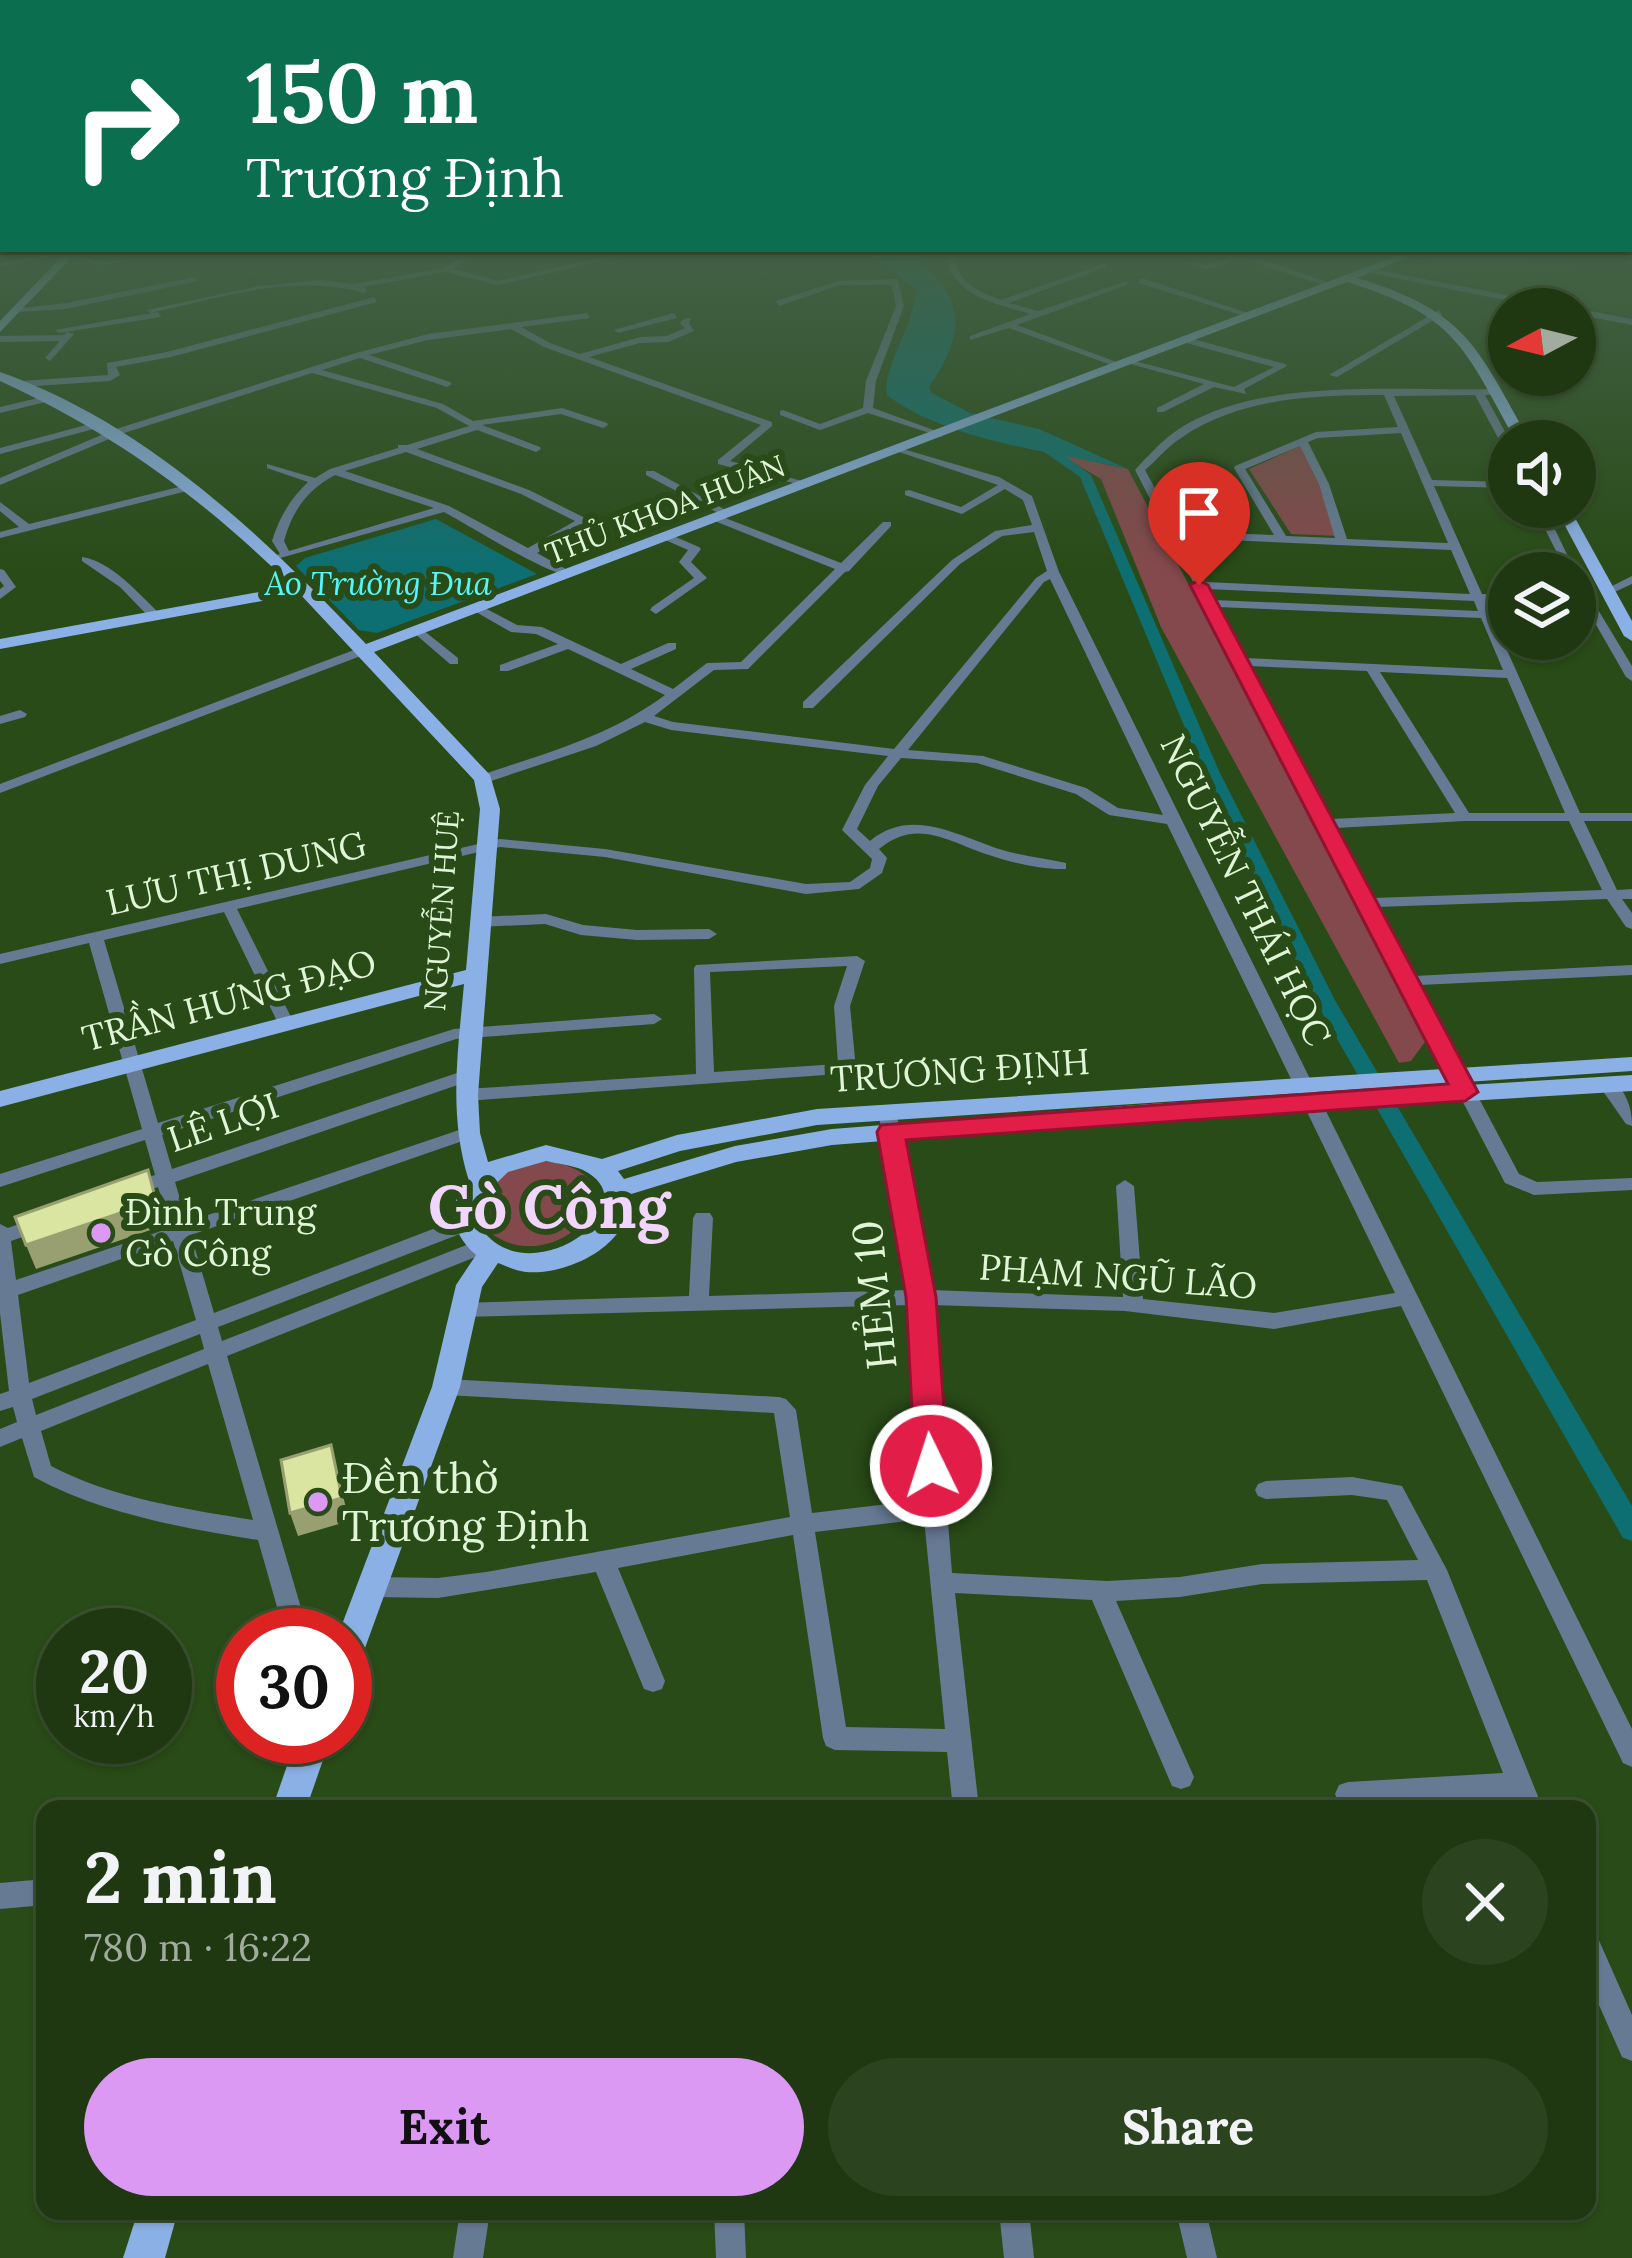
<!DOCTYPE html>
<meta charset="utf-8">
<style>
:root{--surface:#1f3811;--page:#2c431f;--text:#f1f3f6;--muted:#a1ac9f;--line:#3c5231;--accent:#dc99f4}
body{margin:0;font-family:Lora,serif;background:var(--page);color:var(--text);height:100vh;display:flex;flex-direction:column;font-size:45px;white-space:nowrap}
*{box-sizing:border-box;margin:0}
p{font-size:39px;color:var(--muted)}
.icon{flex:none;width:66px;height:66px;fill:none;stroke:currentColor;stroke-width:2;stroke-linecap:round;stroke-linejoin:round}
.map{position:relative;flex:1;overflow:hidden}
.details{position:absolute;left:36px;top:1800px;width:1560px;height:420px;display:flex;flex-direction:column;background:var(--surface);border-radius:24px;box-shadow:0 3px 9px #0004,0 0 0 3px var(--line)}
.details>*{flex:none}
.guide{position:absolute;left:0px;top:0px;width:1632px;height:252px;box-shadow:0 3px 9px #0004,0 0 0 3px var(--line);background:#0b6e4f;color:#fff;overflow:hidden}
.needle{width:78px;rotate:263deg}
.fabs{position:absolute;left:1488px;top:288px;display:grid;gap:24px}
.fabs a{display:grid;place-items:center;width:108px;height:108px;border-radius:50%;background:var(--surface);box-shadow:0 3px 9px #0004,0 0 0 3px var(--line);font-size:60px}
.speed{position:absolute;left:36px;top:1608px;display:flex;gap:24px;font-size:60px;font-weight:700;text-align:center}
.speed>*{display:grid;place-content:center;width:156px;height:156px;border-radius:50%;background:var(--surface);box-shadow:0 3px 9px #0004,0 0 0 3px var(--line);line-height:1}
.speed small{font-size:30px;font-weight:400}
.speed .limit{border:18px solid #d22;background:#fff;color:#111}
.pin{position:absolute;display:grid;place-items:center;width:102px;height:102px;color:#fff;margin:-123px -51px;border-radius:50% 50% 50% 0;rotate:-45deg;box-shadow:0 0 12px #0007}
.pin .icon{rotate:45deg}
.me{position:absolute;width:132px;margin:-66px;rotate:356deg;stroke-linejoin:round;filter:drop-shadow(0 0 9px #0008)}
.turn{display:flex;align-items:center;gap:42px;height:252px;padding:0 48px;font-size:54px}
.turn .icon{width:156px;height:156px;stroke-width:2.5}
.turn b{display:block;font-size:84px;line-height:102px}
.round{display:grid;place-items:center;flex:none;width:126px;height:126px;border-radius:63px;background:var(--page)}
.headline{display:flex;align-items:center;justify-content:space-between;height:204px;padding:0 48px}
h1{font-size:72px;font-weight:800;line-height:90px}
.primary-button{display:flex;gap:24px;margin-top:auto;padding:24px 48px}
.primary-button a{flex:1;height:138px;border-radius:72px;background:var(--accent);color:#111;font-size:48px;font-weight:800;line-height:138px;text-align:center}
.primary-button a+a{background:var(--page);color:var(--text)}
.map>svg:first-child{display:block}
.built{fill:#2e561a}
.green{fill:#84494c}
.water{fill:#0d6f71}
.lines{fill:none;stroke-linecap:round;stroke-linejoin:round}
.canal{fill:#0d6f71;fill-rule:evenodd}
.minor{fill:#677a94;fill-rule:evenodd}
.major{fill:#8bb0e5;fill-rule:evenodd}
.shaded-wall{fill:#98a071}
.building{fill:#d9e5a1;stroke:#98a071;stroke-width:3}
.route{fill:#e11d48;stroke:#92132f;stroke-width:3}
.poi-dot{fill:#dc99f4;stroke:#294b17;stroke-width:4.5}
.labels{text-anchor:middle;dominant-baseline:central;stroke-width:12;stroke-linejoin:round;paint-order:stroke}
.far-street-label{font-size:30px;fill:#e1f6d8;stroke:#294b17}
.far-water-label{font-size:33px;font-style:italic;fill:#55f6f9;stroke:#294b17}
.street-label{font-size:36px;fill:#e1f6d8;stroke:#294b17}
.poi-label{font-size:36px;fill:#e1f6d8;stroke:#294b17;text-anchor:start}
.near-street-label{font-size:42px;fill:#e1f6d8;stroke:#294b17}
.near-poi-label{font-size:42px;fill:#e1f6d8;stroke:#294b17;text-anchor:start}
.town-label{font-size:60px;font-weight:bold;fill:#f1d5fc;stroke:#294b17}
</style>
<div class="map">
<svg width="1632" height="2258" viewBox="0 0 1632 2258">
<rect width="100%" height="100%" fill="#294b17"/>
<path class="built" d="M 1439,253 L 1507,253 L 1632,282 L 1632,317 L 1393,270 Z"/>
<g class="green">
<path d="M 1300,446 L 1308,446 L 1339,536 L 1291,534 L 1249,469 Z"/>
<path d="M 1059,454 L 1128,469 L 1427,1039 L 1411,1061 L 1399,1063 L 1161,627 L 1101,479 Z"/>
<path d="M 543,1161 C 663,1174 545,1296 480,1223 L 479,1194 L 504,1170 Z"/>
</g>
<g class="water">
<path d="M 868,253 L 911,253 C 964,297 969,329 929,387 L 932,393 L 970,413 L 1039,429 L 1128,469 C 1054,452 947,441 887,395 C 882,367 915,325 916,290 Z"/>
<path d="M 436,519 L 537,574 L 377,633 L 359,630 L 296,566 L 305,558 Z"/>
</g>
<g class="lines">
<path class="canal" d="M 1036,440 L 1044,440 L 1091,475 L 1219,771 L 1336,1002 L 1632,1506 L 1632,1541 L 1623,1538 L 1316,1002 L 1203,771 L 1080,477 L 1036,446 Z"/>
<g class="minor">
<path d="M 52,253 L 63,254 L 0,267 L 0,263 Z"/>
<path d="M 70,253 L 96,261 L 126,262 L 96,265 L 65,255 Z"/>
<path d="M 469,253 L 479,253 L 453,269 L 498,281 L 622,253 L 636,253 L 498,285 L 446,272 L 363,287 L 368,290 L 364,293 C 296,273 218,298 151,313 L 147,310 L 260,286 L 321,280 L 353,284 L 444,268 Z"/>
<path d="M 946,253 L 954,253 C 957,281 976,291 1001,300 L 1106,263 L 1106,267 L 1009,303 L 1038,311 L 1127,281 L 1127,285 L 1017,325 L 1122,364 L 1114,366 L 1009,328 L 970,340 L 970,336 L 1030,314 C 995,303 950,296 946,253 Z"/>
<path d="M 1229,253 L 1246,254 L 1333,284 L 1326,286 L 1243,259 L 1206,269 L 1187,264 L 1191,262 L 1206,265 L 1234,256 Z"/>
<path d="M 1368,268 L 1563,306 L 1567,309 L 1550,309 L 1365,272 Z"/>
<path d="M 195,277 L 198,281 L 66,309 L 17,312 L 13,309 L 66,303 Z"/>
<path d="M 898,279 L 904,306 L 876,381 L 873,408 L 942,433 L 942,437 L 868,413 L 820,430 L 780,415 L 780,411 L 783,410 L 820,424 L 863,408 L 866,381 L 896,306 L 892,285 L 840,285 L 779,306 L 776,301 L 839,281 Z"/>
<path d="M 1139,279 L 1145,279 L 1251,314 L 1244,316 L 1139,283 Z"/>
<path d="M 374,297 L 377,302 L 171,357 L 116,367 L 120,375 L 110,381 L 21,387 L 16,384 L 21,381 L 108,375 L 107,363 L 167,352 Z"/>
<path d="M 1575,308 L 1632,319 L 1632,325 L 1575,314 L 1573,309 Z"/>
<path d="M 1439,310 L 1442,315 L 1337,377 L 1329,375 Z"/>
<path d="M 158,312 L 161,317 L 59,333 L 55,330 Z"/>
<path d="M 587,313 L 590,318 L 521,327 L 550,343 L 580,354 L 640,337 L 667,336 L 685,328 L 680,323 L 685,318 L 691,318 L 689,323 L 694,331 L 668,342 L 640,343 L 589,357 L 772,422 L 772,426 L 730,461 L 809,483 L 809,487 L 718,464 L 718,460 L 761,425 L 544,347 L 511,329 L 428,340 L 369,355 L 450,382 L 452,384 L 447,387 L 360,358 L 322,370 L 443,404 L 473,421 L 562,408 L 607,423 L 608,425 L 603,428 L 561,414 L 482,425 L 540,447 L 541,449 L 536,452 L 477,430 L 417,449 L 529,490 L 587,519 L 587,523 L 537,553 L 571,572 L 571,576 C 548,575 470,526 444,512 L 273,560 L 273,556 L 280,554 L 272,541 C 279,518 290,499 308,482 L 267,468 L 267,464 L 315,478 L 330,469 L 398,448 L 398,445 L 407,445 L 469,426 L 437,408 L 312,373 L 121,434 L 0,485 L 0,478 L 113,430 L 356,353 L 428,334 ZM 406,452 L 521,494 L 575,521 L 528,548 L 449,506 L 345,471 ZM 335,475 L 434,508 L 289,551 L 284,541 C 292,511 307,490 335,475 Z"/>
<path d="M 674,313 L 677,318 L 618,333 L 614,330 Z"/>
<path d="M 67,332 L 74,334 L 50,361 L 45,358 L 60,341 L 0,342 L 0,336 L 64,335 Z"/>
<path d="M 1182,336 L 1285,364 L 1287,366 L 1244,389 L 1246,394 L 1214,387 L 1163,412 L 1157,412 L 1157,408 L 1204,384 L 1123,362 L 1123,358 L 1234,387 L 1274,367 L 1179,341 Z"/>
<path d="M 1495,389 L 1500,392 L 1498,394 L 1485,395 L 1510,441 L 1509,452 L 1504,449 L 1475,395 L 1394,396 L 1432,480 L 1509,482 L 1509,488 L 1434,486 L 1482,594 L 1509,595 L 1509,603 L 1486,602 L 1490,612 L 1509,612 L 1509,620 L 1493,619 L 1580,813 L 1632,813 L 1632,821 L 1584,821 L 1617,890 L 1632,889 L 1632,899 L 1622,899 L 1632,913 L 1632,929 L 1626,927 L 1607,899 L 1377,907 L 1414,976 L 1632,965 L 1632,975 L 1419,985 L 1519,1174 L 1537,1182 L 1632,1178 L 1632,1190 L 1534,1195 L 1505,1183 L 1135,470 C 1145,459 1156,447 1168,437 C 1247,374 1398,392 1495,389 ZM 1384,395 L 1398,427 L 1316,432 L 1235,466 L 1234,468 L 1274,535 L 1178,531 L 1145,470 C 1157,460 1168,446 1181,438 C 1241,397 1315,395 1384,395 ZM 1401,433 L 1448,543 L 1347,539 L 1329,484 L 1308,442 L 1318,438 ZM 1300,446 L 1319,484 L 1335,538 L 1286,536 L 1245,469 ZM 1181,538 L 1451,550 L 1470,594 L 1205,582 ZM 1208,589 L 1474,601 L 1478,611 L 1214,600 ZM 1218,607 L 1481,618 L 1503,670 L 1245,658 ZM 1249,666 L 1367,671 L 1455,813 L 1331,819 ZM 1380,672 L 1507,678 L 1565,813 L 1469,813 ZM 1465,821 L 1569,821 L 1602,890 L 1373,898 L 1335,828 Z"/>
<path d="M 51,395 L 54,396 L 54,400 L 0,413 L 0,407 Z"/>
<path d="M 101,421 L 106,424 L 105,426 L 0,454 L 0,448 Z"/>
<path d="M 896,447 L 999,477 L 1032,496 L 1059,572 L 1632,1729 L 1632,1767 L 1623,1763 L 1401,1306 L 1274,1329 L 1125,1311 L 931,1305 L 952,1573 L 1107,1581 L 1180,1577 L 1262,1564 L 1418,1560 L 1387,1500 L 1352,1495 L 1266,1499 L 1258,1496 L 1255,1490 L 1258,1484 L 1266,1481 L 1352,1477 L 1402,1486 L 1447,1570 L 1543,1809 L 1517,1809 L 1512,1797 L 1348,1806 L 1339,1803 L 1335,1794 L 1339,1785 L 1348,1782 L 1503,1773 L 1427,1580 L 1262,1584 L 1180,1597 L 1116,1601 L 1194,1777 L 1190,1786 L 1181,1789 L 1172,1786 L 1092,1600 L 955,1593 L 979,1809 L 953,1809 L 947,1752 L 835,1750 L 826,1746 L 823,1738 L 793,1535 L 618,1568 L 665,1681 L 662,1689 L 653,1692 L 644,1689 L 596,1572 L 438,1598 L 375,1597 L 367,1594 L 363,1587 L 367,1580 L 375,1577 L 438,1578 L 486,1572 L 790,1517 L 774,1413 L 446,1395 L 439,1393 L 436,1387 L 439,1381 L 446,1379 L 779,1397 L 786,1399 L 796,1410 L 812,1513 L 922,1500 L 911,1305 L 462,1317 L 455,1315 L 452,1310 L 455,1305 L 462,1303 L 689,1296 L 693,1218 L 696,1213 L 710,1213 L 713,1218 L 709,1296 L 910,1290 L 878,1111 L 881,1107 L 887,1105 L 896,1111 L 930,1290 L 1123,1297 L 1116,1186 L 1125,1180 L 1134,1186 L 1143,1299 L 1274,1313 L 1395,1293 L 1167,824 L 1109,815 L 1076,794 L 977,763 L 901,758 L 878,786 L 857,829 L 870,841 C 911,807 956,835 999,849 C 1021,856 1044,858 1066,863 L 1066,869 C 1042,870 1013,863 989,855 C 949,842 917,817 879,849 L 887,858 L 882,873 L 859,889 L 806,894 L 605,857 L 500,847 L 237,909 L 293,1021 L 285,1026 L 277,1021 L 224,912 L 104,940 L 158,1123 L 454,1029 L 654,1014 L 662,1019 L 654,1024 L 456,1039 L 162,1135 L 172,1169 L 463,1071 L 475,1071 L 478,1075 L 475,1079 L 175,1182 L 187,1222 L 462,1129 L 468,1127 L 477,1133 L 474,1137 L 191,1235 L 214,1313 L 459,1219 L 473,1219 L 476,1224 L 473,1229 L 218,1327 L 222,1341 L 474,1242 L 488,1242 L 491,1247 L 488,1252 L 227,1356 L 309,1635 L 285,1635 L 258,1540 C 183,1528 102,1514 34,1477 L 22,1438 L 0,1447 L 0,1429 L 17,1422 L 13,1407 L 0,1411 L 0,1394 L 9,1391 L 0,1313 L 0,1224 L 8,1228 L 41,1216 L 48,1218 L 51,1223 L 48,1228 L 11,1241 L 16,1280 L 170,1228 L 158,1187 L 128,1198 L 119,1191 L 121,1186 L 155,1175 L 145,1140 L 0,1187 L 0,1174 L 142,1129 L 89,943 L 0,964 L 0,954 L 500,839 L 605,849 L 806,884 L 850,882 L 870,868 L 872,859 L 842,830 L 865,785 L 888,756 L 671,730 L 645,722 L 596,746 L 488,782 L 478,782 L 478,776 C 543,754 609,737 665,695 L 568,649 L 508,671 L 500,671 L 500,665 L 558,644 L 536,634 L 511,632 L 469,608 L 479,605 L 517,625 L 542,627 L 621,664 L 668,643 L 676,643 L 676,649 L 631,669 L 673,689 L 707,663 L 741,662 L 835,569 L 712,520 L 712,516 L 720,516 L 841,563 L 883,522 L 891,522 L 891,526 L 849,571 L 845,572 L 748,669 L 714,670 L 654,716 L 673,722 L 894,749 L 1036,578 L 1047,571 L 1034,532 L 1002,536 L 960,564 L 813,708 L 803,708 L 803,702 L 952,560 L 995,531 L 1032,525 L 1023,500 L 1005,489 L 962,514 L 905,495 L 905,491 L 909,490 L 961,507 L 998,485 L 896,451 ZM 1050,579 L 1163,815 L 1118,808 L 1086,788 L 983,756 L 908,750 L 1044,582 ZM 173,1241 L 196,1320 L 29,1383 L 18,1295 ZM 200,1334 L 204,1349 L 36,1415 L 32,1399 ZM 208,1364 L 253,1520 C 185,1509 112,1498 51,1466 L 41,1431 ZM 924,1519 L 945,1729 L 846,1727 L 815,1532 Z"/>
<path d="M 646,471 L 654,471 L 733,514 L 724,516 L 646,475 Z"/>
<path d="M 191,484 L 195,485 L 195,489 L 0,538 L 0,532 L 19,527 L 0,511 L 0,502 L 29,524 Z"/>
<path d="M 1534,507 L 1544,507 L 1577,575 L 1632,666 L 1632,681 L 1626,677 L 1575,588 L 1575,573 L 1567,573 Z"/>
<path d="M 663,535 L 671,535 L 699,547 L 701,549 L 691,562 L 707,578 L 656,614 L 650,610 L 652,607 L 694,578 L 679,562 L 688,550 L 663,539 Z"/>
<path d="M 82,557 C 111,561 138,593 159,613 L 159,619 L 151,619 L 120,587 L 82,561 Z"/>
<path d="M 0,569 L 4,570 L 16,587 L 0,599 L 0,589 L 4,586 L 0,581 Z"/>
<path d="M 1632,576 L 1632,584 L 1608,595 L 1602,591 Z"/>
<path d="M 418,626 L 458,658 L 458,664 L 450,664 L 414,633 L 412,630 Z"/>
<path d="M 362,647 L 368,651 L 366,654 L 0,793 L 0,784 Z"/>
<path d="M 20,710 L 27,714 L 25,717 L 0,724 L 0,716 Z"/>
<path d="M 546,914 L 583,925 L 637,930 L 709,929 L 717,934 L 709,939 L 637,940 L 581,935 L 545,924 L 478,927 L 470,922 L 478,917 Z"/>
<path d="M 857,956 L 865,961 L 850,1006 L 856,1069 L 853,1073 L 466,1101 L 457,1095 L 466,1089 L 696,1074 L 694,968 L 696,965 ZM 847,966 L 834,1006 L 838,1064 L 714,1072 L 710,972 Z"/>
<path d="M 1607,1078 C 1625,1086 1632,1107 1632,1126 L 1626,1124 L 1598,1084 Z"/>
<path d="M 45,1879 L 45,1905 L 0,1909 L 0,1883 Z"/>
<path d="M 1587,1932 L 1597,1936 L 1632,2015 L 1632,2061 L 1622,2057 L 1587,1978 Z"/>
<path d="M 460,2211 L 490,2211 L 483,2258 L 453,2258 Z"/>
<path d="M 714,2211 L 744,2211 L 746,2258 L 716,2258 Z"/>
<path d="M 999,2211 L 1029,2211 L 1034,2258 L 1004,2258 Z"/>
<path d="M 1176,2211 L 1206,2211 L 1217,2258 L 1187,2258 Z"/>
</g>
<g class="major">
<path d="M 65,253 L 76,253 L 0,332 L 0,321 Z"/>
<path d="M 1404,253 L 1418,253 L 1357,278 C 1468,312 1476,346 1530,441 L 1516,441 C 1463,346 1457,316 1347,282 L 374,652 L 490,775 L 500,809 L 478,1095 L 480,1133 L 488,1162 L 546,1145 L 602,1159 L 677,1135 L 817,1109 L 1632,1057 L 1632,1071 L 817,1125 L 680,1151 L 618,1171 L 624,1179 L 735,1146 L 832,1129 L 1150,1104 L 1632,1075 L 1632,1091 L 1150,1120 L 832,1145 L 736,1162 L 628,1195 C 635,1244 567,1276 526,1272 C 517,1271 506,1266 498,1263 L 482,1287 L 460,1387 L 361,1659 L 356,1669 L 345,1673 L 345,1635 L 338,1635 L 432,1387 L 456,1285 L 476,1255 C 452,1235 445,1204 469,1181 C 448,1115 458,1051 464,984 L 0,1107 L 0,1091 L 466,970 L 480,809 L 474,780 L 300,594 L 0,649 L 0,639 L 292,586 C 202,498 114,433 0,381 L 0,372 C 145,423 262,535 366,644 ZM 546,1161 C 557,1164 572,1165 583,1170 C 655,1206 529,1297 481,1228 L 480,1199 L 508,1172 Z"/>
<path d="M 1555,507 L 1569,507 L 1632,621 L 1632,641 L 1624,636 Z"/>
<path d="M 297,1737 L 331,1737 L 306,1809 L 272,1809 Z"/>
<path d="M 138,2211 L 178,2211 L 165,2258 L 123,2258 Z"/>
</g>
</g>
<g class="shaded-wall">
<path d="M 148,1170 L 165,1225 L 36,1269 L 26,1245 Z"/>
<path d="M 331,1445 L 349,1521 L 298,1536 L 290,1513 Z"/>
</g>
<g class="building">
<path d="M 148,1170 L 156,1201 L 26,1245 L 15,1217 Z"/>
<path d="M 331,1445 L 342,1498 L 290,1513 L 281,1460 Z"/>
</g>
<linearGradient id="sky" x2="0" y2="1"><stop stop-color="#17290d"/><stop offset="0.44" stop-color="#436147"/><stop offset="1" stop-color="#436147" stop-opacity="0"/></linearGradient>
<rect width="1632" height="569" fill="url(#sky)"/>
<path class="route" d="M 1199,580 L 1208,585 L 1478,1092 L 1465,1101 L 906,1140 L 936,1297 L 948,1466 L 943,1476 L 931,1480 L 919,1476 L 915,1466 L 906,1297 L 877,1132 L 881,1125 L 1448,1084 L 1190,585 Z"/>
<g class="poi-dot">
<circle cx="101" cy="1233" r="12"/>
<circle cx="318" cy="1502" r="12"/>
</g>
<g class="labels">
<g class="far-street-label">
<text transform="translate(665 509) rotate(-21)">THỦ KHOA HUÂN</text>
<text transform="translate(441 911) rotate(-86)">NGUYỄN HUỆ</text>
</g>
<g class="far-water-label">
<text x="378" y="583">Ao Trường Đua</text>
</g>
<g class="street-label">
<text transform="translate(236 873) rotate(-13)">LƯU THỊ DUNG</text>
<text transform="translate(1246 890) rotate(64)">NGUYỄN THÁI HỌC</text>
<text transform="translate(229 1000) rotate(-15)">TRẦN HƯNG ĐẠO</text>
<text transform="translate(960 1070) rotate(-4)">TRƯƠNG ĐỊNH</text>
<text transform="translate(223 1122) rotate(-19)">LÊ LỢI</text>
<text transform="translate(1118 1276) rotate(4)">PHẠM NGŨ LÃO</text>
</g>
<g class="poi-label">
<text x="125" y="1212">Đình Trung<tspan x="125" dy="41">Gò Công</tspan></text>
</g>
<g class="near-street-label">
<text transform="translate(874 1295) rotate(-96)">HẺM 10</text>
</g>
<g class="near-poi-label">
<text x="342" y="1478">Đền thờ<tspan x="342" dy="48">Trương Định</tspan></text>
</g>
<g class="town-label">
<text x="549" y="1206">Gò Công</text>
</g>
</g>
</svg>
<div class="fabs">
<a><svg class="needle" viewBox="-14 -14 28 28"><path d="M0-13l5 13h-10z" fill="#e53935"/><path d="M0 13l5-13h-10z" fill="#a1ac9f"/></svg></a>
<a><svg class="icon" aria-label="sound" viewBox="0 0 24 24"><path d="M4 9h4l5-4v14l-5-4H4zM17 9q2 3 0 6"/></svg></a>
<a><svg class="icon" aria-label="layers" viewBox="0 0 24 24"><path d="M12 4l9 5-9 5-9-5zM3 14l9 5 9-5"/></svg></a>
</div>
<div class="speed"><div>20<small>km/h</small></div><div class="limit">30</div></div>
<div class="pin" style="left:1199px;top:585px;background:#d93025"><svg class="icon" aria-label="arrive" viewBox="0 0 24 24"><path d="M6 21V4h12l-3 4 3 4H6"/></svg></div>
<svg class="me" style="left:931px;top:1466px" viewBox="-20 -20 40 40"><circle r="17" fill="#e11d48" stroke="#fff" stroke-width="3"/><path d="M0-11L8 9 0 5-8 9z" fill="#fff"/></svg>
<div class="guide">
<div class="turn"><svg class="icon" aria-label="right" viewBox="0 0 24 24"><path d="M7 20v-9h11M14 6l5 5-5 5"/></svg><div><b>150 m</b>Trương Định</div></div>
</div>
<section class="details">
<div class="headline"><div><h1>2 min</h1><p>780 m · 16:22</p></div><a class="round"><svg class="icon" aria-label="close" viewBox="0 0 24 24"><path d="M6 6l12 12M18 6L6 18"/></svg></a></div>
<div class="primary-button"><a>Exit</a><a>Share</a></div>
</section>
</div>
